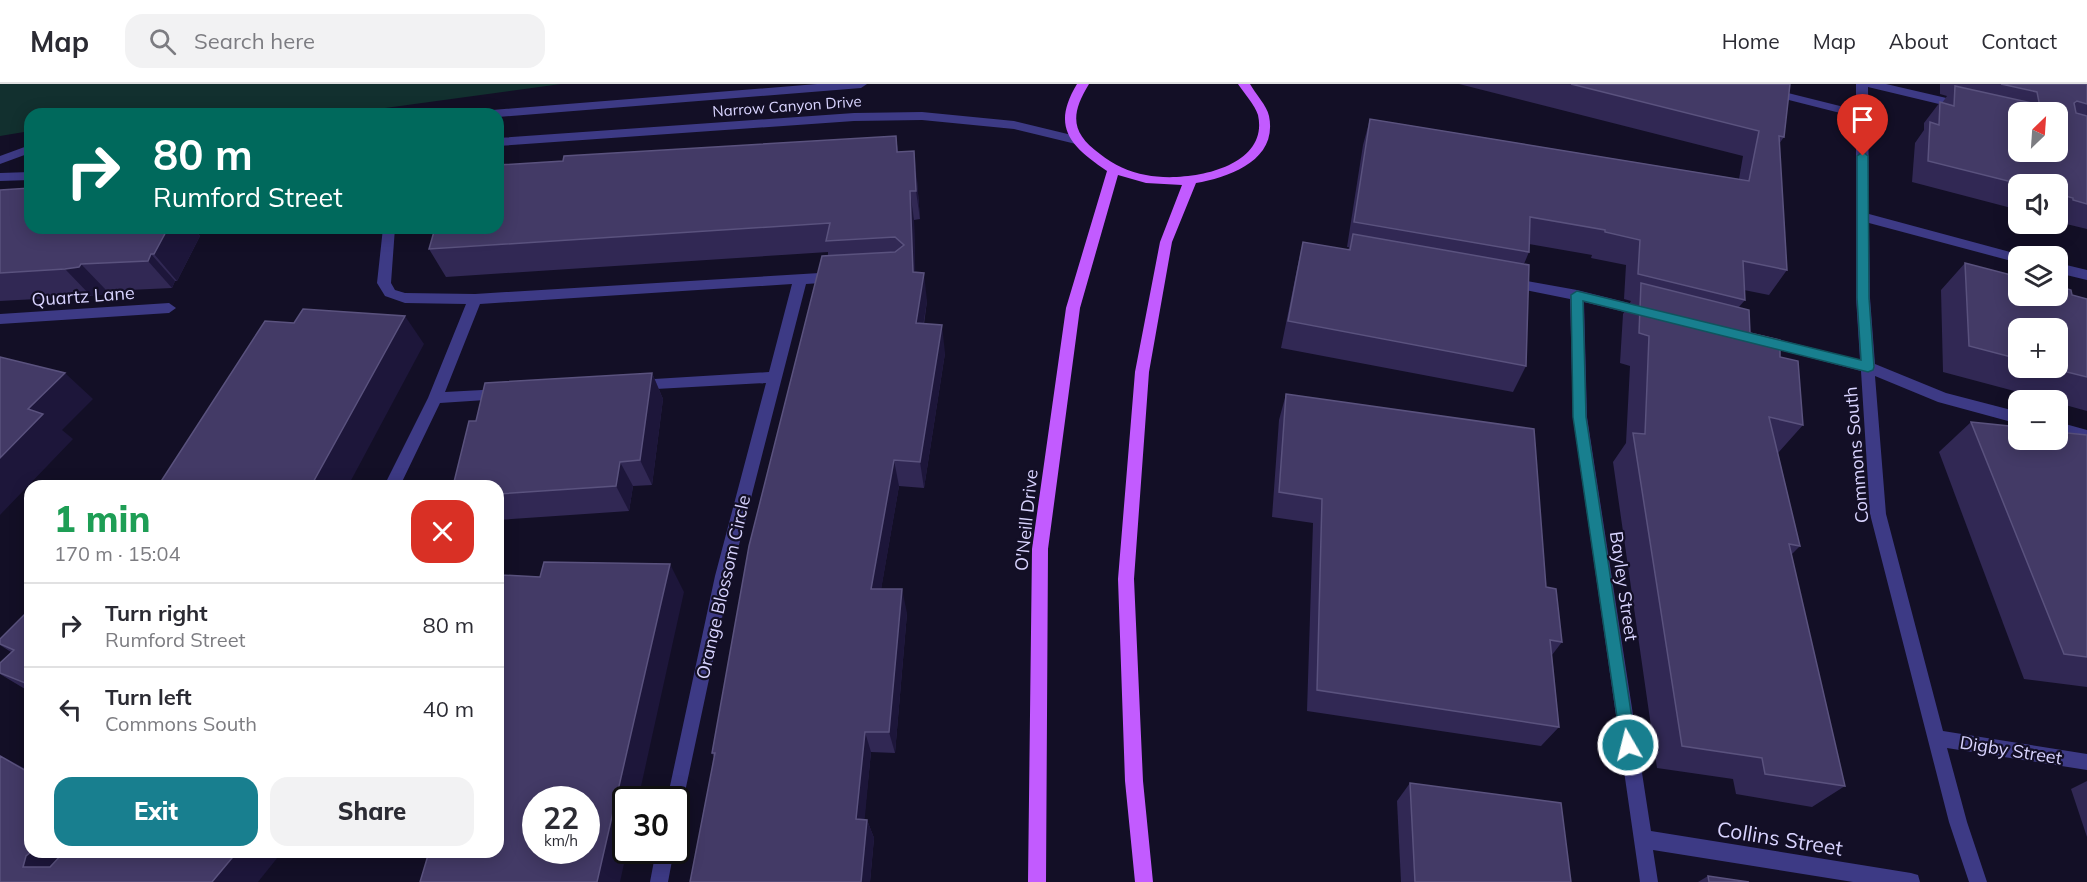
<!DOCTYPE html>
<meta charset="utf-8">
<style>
:root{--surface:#fff;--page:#f2f2f3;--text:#2b2b33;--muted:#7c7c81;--line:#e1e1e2;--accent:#187f8f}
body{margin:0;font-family:Mulish,sans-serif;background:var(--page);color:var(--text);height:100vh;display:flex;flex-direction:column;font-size:22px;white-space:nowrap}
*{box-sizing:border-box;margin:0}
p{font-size:20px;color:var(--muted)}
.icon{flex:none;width:33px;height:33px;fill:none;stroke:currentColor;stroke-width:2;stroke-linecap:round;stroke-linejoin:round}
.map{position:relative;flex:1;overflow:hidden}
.sheet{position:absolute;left:24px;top:396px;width:480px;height:378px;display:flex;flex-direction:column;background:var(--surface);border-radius:18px;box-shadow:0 3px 15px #0003}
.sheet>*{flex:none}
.hud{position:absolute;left:24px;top:24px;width:480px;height:126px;border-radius:18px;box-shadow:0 3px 15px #0003;background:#00695c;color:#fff;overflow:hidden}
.needle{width:39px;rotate:25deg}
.controls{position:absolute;left:2008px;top:18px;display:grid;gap:12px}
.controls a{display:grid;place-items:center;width:60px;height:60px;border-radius:12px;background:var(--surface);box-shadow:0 3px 15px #0003;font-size:30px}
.speed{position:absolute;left:522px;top:702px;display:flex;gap:12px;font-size:30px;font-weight:700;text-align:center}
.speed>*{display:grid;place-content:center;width:78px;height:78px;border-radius:50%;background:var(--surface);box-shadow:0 3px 15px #0003;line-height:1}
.speed small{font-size:15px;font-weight:400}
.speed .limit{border:3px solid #111;border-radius:9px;background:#fff;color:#111}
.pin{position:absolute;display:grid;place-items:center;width:51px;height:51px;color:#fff;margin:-62px -26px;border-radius:50% 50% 50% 0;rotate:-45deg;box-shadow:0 0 6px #0007}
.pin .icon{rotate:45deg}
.me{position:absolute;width:66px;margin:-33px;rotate:352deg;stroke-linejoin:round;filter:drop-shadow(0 0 4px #0008)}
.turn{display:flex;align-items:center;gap:21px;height:126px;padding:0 30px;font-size:27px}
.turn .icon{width:78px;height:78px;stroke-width:2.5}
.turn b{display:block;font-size:42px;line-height:51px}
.round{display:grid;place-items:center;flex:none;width:63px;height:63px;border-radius:18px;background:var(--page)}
.headline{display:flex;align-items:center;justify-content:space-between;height:102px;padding:0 30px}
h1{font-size:36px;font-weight:800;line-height:45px;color:#1e9e55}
.action{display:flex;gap:12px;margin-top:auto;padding:12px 30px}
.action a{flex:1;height:69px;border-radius:18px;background:var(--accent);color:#fff;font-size:24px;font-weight:800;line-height:69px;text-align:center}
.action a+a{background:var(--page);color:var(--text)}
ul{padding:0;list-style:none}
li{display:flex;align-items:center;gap:18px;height:84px;padding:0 30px;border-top:2px solid var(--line)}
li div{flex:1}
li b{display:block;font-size:22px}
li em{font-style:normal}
header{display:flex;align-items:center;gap:36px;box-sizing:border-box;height:84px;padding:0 30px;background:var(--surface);border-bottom:2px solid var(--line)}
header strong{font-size:28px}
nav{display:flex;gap:33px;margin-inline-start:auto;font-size:21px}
.search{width:420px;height:54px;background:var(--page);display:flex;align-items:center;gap:15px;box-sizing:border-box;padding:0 21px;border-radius:18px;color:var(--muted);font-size:22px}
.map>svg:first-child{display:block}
.green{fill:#12302f}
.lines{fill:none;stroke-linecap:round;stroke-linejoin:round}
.minor{fill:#3d3a85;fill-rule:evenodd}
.major{fill:#c25bff;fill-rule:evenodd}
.wall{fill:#312854;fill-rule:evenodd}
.shaded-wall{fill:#1d163a}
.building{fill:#433a66;stroke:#5a527e;stroke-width:1.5;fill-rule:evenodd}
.route{fill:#187f8f;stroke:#10535d;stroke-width:1.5}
.labels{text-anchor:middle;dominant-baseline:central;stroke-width:4.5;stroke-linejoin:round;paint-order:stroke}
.far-street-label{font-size:15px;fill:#d9d4ff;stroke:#130f26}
.street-label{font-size:18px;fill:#d9d4ff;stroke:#130f26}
.near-street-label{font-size:21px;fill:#d9d4ff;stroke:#130f26}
</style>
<header>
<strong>Map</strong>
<div class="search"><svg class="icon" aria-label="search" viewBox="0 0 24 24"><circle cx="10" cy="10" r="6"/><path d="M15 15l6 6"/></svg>Search here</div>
<nav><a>Home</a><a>Map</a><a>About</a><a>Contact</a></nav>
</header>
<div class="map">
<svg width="2087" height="798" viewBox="0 0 2087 798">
<rect width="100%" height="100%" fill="#130f26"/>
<path class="green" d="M 0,0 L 561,0 L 378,25 L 237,30 L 30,30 L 30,47 L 0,52 Z"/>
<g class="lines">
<g class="minor">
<path d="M 817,0 L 867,0 L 861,4 L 498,33 L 498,30 L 486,30 L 492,26 Z"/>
<path d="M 1732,0 L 1752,0 L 1856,26 L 1856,0 L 1886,0 L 1968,19 L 1970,22 L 1964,26 L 1868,3 L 1869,130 L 2025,172 L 2019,172 L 2019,179 L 1869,139 L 1870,214 L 1875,280 L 1946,309 L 2019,328 L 2019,340 L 1938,318 L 1875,292 L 1886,430 L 1943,647 L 2087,670 L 2087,686 L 1947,664 L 1967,738 L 1987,798 L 1969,798 L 1949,738 L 1870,430 L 1861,287 L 1761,261 L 1754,256 L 1761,251 L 1860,276 L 1856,214 L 1856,33 L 1734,2 Z"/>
<path d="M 922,28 L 1014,37 L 1080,53 L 1082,56 L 1076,60 L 1014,45 L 922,36 L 854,37 L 498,62 L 498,54 L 854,29 Z"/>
<path d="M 30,61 L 30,69 L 0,80 L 0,72 Z"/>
<path d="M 30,88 L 30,96 L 0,97 L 0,89 Z"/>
<path d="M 383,144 L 395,144 L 391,199 L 395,206 L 405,209 L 475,210 L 836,188 L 843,193 L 836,198 L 806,200 L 731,492 L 682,722 L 676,725 L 676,716 L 667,716 L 715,492 L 766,299 L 638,306 L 631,301 L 638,296 L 769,288 L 792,200 L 480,220 L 445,308 L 501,305 L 506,306 L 508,310 L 506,314 L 501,315 L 440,319 L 400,402 L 384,402 L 428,314 L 466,220 L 405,219 L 385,212 L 377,199 Z"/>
<path d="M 2058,179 L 2087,186 L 2087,196 L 2058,189 Z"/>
<path d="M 1510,194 L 1577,206 L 1645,223 L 1652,228 L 1645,233 L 1584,218 L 1587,333 L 1651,747 L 1911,789 L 1918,791 L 1920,798 L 1853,798 L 1653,766 L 1658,798 L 1640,798 L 1573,333 L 1570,215 L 1505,202 L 1503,199 L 1505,196 Z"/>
<path d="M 169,219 L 176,224 L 169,229 L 0,240 L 0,230 Z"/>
<path d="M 2058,338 L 2087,346 L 2087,358 L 2058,350 Z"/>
<path d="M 656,766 L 674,766 L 668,798 L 650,798 Z"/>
</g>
<path class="major" d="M 1077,0 L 1089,0 C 1070,31 1071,49 1100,70 C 1114,81 1129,88 1146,91 C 1184,99 1270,86 1258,31 C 1255,21 1244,9 1238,0 L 1250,0 C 1255,9 1267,22 1269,32 C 1278,76 1230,93 1196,99 L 1172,158 L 1149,288 L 1134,495 L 1143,697 L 1153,798 L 1135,798 L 1125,697 L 1118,495 L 1135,288 L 1160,158 L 1182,101 L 1146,99 L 1118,91 L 1080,224 L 1048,465 L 1046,798 L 1028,798 L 1032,465 L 1066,224 L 1107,87 C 1070,62 1051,43 1077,0 Z"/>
</g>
<g class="wall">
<path d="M 1459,0 L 1790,0 L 1784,53 L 1779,60 L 1787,186 L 1769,211 L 1744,206 L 1745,216 L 1739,223 L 1750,249 L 1780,273 L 1803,341 L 1778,369 L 1800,462 L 1791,471 L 1845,702 L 1812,723 L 1736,710 L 1733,695 L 1657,684 L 1613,378 L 1626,359 L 1630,282 L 1620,279 L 1623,230 L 1631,217 L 1624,215 L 1626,181 L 1591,174 L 1592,171 L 1529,160 L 1529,168 L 1524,180 L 1526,282 L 1513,308 L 1281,264 L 1297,185 L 1303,158 L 1348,166 L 1349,163 L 1347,163 L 1363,61 L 1370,35 L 1739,95 L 1743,72 Z"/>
<path d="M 1940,0 L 2087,0 L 2087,145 L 2058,138 L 2058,100 L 2019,100 L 2019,126 L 1912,98 L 1915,59 L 1924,46 L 1924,39 L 1940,18 L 1942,19 L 1947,12 L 1940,10 Z"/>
<path d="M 896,52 L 898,68 L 917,96 L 920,135 L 914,136 L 915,188 L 927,217 L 924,240 L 945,269 L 924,404 L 899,402 L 881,505 L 907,529 L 895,669 L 871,668 L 864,736 L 867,736 L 874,754 L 870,798 L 690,798 L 714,673 L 712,669 L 828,171 L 828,168 L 446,193 L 429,165 Z"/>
<path d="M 0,106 L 30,144 L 199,144 L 197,148 L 200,152 L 177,197 L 175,197 L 172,204 L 107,207 L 105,210 L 91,212 L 0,217 Z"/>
<path d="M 1965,179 L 2087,215 L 2087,327 L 2058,319 L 2058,316 L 2048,316 L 1943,288 L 1941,206 ZM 2019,244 L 2058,284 L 2019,284 Z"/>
<path d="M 652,289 L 663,315 L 652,401 L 633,402 L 629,427 L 498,436 L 498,402 L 476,337 Z"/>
<path d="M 1286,310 L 1546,503 L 1562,558 L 1552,571 L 1559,643 L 1541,662 L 1307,627 L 1313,439 L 1272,433 L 1279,336 Z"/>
<path d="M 1971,338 L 2087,351 L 2087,603 L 2024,595 L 1939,368 Z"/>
<path d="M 30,525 L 30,608 L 0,590 L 0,579 L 11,568 L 0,561 L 0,555 Z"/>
<path d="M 2087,697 L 2087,753 L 2071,705 Z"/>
<path d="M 1410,699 L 1571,798 L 1401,798 L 1397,717 Z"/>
<path d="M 1708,792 L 1749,798 L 1698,798 Z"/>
</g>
<g class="shaded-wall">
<path d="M 914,67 L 917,96 L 920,135 L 916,107 Z"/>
<path d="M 910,107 L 914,136 L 916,216 L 913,188 Z"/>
<path d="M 167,144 L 199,144 L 197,148 L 200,152 L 177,197 L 154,170 Z"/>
<path d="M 151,170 L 175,197 L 172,204 L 148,177 Z"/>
<path d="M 81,180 L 107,207 L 105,210 L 91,212 L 65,185 Z"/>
<path d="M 924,189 L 927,217 L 919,267 L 916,239 Z"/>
<path d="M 405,232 L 424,260 L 348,402 L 311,402 Z"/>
<path d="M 942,241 L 945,269 L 924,404 L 920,378 Z"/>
<path d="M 65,289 L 93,315 L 62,346 L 73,355 L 0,431 L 0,374 L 28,325 Z"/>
<path d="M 652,289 L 663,315 L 652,401 L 640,376 Z"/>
<path d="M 894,376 L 899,402 L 877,529 L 871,505 Z"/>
<path d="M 620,378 L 633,402 L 629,427 L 616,402 Z"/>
<path d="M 670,480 L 684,508 L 638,716 L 626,716 L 626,766 L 627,766 L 620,798 L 597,798 Z"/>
<path d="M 902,505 L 907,529 L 895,669 L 889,648 Z"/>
<path d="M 865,648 L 871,668 L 863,753 L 856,735 Z"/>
<path d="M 0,671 L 30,687 L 30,689 L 0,672 Z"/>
<path d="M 867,736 L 874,754 L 870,798 L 861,798 Z"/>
<path d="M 31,768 L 88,768 L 65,789 L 23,783 L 26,772 Z"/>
<path d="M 237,768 L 282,768 L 258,798 L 212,798 Z"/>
</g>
<g class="building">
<path d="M 1571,0 L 1790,0 L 1784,53 L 1779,52 L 1787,186 L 1743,177 L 1745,216 L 1638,190 L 1640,156 L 1605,148 L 1605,146 L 1530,133 L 1529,168 L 1354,138 L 1370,35 L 1749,97 L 1759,47 Z"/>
<path d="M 2001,0 L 2087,0 L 2087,20 L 2077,17 L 2074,19 L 2076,29 L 2087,32 L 2087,120 L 2073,116 L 2073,114 L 2058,110 L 2058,100 L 2020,100 L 1928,77 L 1930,38 L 1939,41 L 1940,18 L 1954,22 L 1955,2 L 2036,20 L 2039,18 L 2037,8 ZM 2019,28 L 2058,28 L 2058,68 L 2019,68 Z"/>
<path d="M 896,52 L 897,68 L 914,67 L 916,107 L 910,107 L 913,188 L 924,189 L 916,239 L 942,241 L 920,378 L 894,376 L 871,505 L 902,505 L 889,648 L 865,648 L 856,735 L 867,736 L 861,798 L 690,798 L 715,669 L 712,669 L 749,462 L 822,172 L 895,168 L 904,161 L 895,153 L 826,157 L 830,139 L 429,165 L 435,144 L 498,144 L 498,81 L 563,77 L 564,72 Z"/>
<path d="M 30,104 L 30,144 L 168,144 L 154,170 L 151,170 L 148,177 L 81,180 L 79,183 L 65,185 L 0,189 L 0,106 Z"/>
<path d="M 1353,150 L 1529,181 L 1526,282 L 1288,237 L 1303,158 L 1350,166 Z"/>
<path d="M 1965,179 L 2019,193 L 2019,212 L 2058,212 L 2058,202 L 2071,206 L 2072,211 L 2087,215 L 2087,293 L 2051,284 L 2058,284 L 2058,244 L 2019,244 L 2019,275 L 1969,262 Z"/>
<path d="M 1641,199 L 1749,226 L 1750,249 L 1780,256 L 1780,273 L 1798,277 L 1803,341 L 1769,333 L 1800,462 L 1789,460 L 1845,702 L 1765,690 L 1762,674 L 1682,662 L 1633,349 L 1645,350 L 1649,252 L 1639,249 Z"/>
<path d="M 303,225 L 405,232 L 311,402 L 158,402 L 265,237 L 294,239 Z"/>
<path d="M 0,273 L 65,289 L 28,325 L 43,330 L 0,374 Z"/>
<path d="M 652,289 L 640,376 L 620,378 L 616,402 L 498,410 L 498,402 L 453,402 L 469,337 L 476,337 L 485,299 Z"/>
<path d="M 1286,310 L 1534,345 L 1546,503 L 1556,505 L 1562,558 L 1550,556 L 1559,643 L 1317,606 L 1322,415 L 1279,408 Z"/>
<path d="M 1971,338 L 2019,343 L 2019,356 L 2058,356 L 2058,348 L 2087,351 L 2087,573 L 2064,570 Z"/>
<path d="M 544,478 L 670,480 L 597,798 L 420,798 L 429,768 L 498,768 L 498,499 L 501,491 L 540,493 ZM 536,716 L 586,716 L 586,766 L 536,766 Z"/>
<path d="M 30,525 L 30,601 L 0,589 L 0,579 L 14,566 L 0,560 L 0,555 Z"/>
<path d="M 0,672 L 30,689 L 31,768 L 26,772 L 23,783 L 50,783 L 64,768 L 237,768 L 212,798 L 0,798 Z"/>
<path d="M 1410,699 L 1561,719 L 1571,798 L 1415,798 Z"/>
<path d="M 1708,792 L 1749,798 L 1709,798 Z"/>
</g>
<path class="route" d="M 1863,68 L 1868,72 L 1869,214 L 1874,283 L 1873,286 L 1868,288 L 1583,217 L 1586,333 L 1636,661 L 1634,667 L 1628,669 L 1622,667 L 1573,333 L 1571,211 L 1577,207 L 1861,276 L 1857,214 L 1857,72 Z"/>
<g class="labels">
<g class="far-street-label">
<text transform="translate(787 22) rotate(-4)">Narrow Canyon Drive</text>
</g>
<g class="street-label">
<text transform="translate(83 212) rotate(-4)">Quartz Lane</text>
<text transform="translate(1856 371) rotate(-95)">Commons South</text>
<text transform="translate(1026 436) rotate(-84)">O'Neill Drive</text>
<text transform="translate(1624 502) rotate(82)">Bayley Street</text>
<text transform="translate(723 503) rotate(-77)">Orange Blossom Circle</text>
<text transform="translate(2011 666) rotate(9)">Digby Street</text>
</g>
<g class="near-street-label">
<text transform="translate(1780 754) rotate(9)">Collins Street</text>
</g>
</g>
</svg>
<div class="controls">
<a><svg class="needle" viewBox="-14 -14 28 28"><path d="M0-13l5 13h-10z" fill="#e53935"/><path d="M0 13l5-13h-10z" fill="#7c7c81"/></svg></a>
<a><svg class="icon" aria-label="sound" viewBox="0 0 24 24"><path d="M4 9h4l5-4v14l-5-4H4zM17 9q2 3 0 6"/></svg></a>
<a><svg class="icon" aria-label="layers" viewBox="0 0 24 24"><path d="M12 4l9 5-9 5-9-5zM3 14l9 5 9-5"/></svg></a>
<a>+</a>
<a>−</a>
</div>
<div class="speed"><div>22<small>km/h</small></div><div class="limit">30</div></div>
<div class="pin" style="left:1863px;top:72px;background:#d93025"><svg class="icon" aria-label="arrive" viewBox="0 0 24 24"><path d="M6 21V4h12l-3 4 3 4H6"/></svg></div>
<svg class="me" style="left:1628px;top:661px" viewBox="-20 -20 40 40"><circle r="17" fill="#187f8f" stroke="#fff" stroke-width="3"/><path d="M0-11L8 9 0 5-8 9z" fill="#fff"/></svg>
<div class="hud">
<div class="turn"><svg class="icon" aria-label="right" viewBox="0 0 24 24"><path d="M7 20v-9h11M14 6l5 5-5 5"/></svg><div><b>80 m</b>Rumford Street</div></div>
</div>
<section class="sheet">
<div class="headline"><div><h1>1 min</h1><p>170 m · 15:04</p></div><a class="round" style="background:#d93025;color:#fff"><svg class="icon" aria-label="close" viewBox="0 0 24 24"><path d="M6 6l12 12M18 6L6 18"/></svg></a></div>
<ul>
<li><svg class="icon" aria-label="right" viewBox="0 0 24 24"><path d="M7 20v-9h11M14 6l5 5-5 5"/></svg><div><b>Turn right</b><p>Rumford Street</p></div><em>80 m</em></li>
<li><svg class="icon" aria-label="left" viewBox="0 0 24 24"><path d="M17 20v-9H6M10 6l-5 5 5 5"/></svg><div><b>Turn left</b><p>Commons South</p></div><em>40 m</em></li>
</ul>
<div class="action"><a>Exit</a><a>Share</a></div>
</section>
</div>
